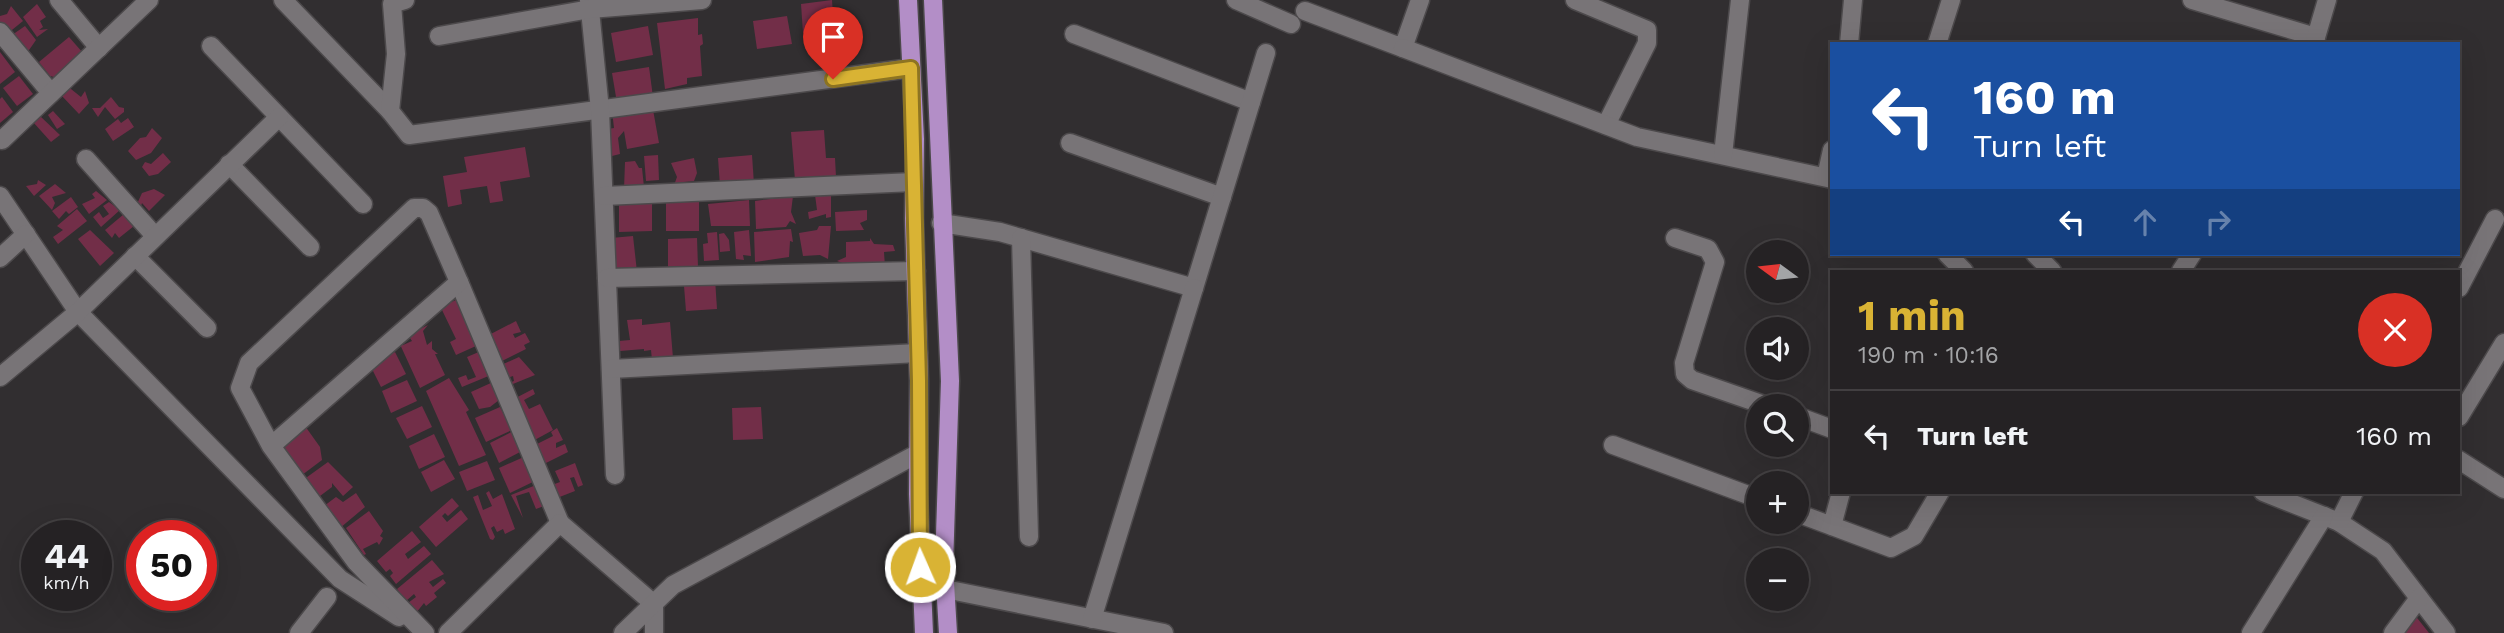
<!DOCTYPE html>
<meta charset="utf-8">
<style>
:root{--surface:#252224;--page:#2d2a2c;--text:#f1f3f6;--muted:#a3a4a6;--line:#423f41;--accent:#d9b334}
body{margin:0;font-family:"Work Sans",sans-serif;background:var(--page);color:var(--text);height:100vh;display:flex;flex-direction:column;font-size:26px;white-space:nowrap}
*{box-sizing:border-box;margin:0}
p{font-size:23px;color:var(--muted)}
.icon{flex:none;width:38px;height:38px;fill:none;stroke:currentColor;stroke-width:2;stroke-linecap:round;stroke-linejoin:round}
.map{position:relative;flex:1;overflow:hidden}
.drawer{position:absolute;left:1830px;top:270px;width:630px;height:224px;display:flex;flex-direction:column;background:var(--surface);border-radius:0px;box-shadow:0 7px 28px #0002,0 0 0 2px var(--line)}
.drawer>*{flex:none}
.guide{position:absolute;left:1830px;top:42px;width:630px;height:214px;border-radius:0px;box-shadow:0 7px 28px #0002,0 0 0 2px var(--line);background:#1a4fa0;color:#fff;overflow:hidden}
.needle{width:46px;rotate:285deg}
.tools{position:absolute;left:1746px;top:240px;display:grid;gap:14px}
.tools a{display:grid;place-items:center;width:63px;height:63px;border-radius:50%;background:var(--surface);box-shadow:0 7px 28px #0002,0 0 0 2px var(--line);font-size:35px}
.speed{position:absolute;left:21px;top:520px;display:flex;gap:14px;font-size:35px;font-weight:700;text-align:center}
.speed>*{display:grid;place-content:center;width:91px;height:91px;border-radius:50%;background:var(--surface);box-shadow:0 7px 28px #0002,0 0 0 2px var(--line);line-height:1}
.speed small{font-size:18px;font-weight:400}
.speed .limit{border:10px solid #d22;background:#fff;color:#111}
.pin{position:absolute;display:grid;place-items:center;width:60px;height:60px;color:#fff;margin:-72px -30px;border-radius:50% 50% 50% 0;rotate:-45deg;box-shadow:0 0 7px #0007}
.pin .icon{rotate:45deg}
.me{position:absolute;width:77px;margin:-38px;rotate:358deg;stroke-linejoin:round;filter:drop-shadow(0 0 5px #0008)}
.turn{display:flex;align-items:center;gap:24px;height:147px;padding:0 28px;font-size:32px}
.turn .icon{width:91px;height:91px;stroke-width:2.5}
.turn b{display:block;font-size:49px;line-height:60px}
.lanes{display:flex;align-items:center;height:66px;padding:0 28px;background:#0003;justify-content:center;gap:35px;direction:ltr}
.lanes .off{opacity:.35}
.round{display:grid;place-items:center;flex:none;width:74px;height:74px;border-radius:37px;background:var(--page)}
.overview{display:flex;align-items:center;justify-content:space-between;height:119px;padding:0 28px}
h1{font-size:42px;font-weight:700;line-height:52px;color:var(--accent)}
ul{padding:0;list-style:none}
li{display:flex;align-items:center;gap:21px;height:91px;padding:0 28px;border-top:2px solid var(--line)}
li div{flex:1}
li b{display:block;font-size:26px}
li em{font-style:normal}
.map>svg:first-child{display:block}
.building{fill:#722e48}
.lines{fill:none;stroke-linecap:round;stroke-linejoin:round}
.minor-casing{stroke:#4c494b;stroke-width:21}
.major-casing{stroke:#4c494b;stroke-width:21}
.minor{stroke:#787477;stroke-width:18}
.major{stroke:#b38ec7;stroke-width:18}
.route-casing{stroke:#8d7422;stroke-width:18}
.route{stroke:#d9b334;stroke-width:12}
</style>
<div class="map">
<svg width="2504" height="633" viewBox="0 0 2504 633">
<rect width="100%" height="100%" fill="#312e30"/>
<g class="building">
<path d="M 832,0 L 834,29 L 803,33 L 801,4 Z"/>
<path d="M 37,4 L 46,17 L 40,21 L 43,27 L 39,30 L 48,29 L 37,37 L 23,17 Z"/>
<path d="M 11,6 L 23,21 L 7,34 L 0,26 L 0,16 L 7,14 Z"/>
<path d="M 787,16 L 792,44 L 757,49 L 753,21 Z"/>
<path d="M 698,18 L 698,35 L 702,34 L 703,44 L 700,46 L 702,76 L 687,78 L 687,84 L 665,89 L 657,23 Z"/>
<path d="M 25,26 L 36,40 L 27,53 L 12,35 Z"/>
<path d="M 648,26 L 653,55 L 616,62 L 611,33 Z"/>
<path d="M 69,37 L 83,53 L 54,77 L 50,76 L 39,62 Z"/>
<path d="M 0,52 L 15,72 L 0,84 Z"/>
<path d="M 649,67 L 653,97 L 617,103 L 612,73 Z"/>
<path d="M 19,76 L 33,94 L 17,106 L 3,88 Z"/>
<path d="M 66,85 L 81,97 L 85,91 L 89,103 L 79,114 L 61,95 Z"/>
<path d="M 2,97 L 13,112 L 0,123 L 0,99 Z"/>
<path d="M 111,97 L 119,107 L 124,108 L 124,112 L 115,119 L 105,107 L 98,117 L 92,108 L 100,108 Z"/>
<path d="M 652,104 L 659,143 L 627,149 L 624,131 L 618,138 L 620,154 L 612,156 L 608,129 L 614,128 L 612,111 Z"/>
<path d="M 53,111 L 65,124 L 57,129 L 48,115 Z"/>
<path d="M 40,116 L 60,135 L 51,142 L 33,122 Z"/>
<path d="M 128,118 L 134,127 L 113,141 L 105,129 L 118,119 L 121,123 Z"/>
<path d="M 152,128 L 162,138 L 151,153 L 136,160 L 128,151 L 140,138 L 146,137 Z"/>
<path d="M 824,130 L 826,158 L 835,158 L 836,177 L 795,180 L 791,132 Z"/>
<path d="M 525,147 L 530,177 L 500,182 L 503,201 L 490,203 L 487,186 L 460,190 L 462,204 L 448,207 L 443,176 L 467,172 L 464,157 Z"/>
<path d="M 163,153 L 171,162 L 158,174 L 149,176 L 142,167 L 145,162 L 151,164 Z"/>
<path d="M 658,155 L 659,180 L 646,181 L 644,156 Z"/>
<path d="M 752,155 L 754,184 L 720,186 L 718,158 Z"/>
<path d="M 694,158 L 697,173 L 694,181 L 684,182 L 685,188 L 673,188 L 677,177 L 671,163 Z"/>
<path d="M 635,161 L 639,168 L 642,168 L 644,187 L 624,189 L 625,162 Z"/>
<path d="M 38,180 L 46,185 L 34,196 L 26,186 L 37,184 Z"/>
<path d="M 55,184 L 66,193 L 52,197 L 55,203 L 52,210 L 39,196 Z"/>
<path d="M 154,189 L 165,195 L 149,211 L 142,203 L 141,206 L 137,204 L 142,193 Z"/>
<path d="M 96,191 L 107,200 L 89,214 L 82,204 L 95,198 L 92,194 Z"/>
<path d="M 831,193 L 831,217 L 826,218 L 826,214 L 809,219 L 808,212 L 817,210 L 815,195 Z"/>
<path d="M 793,196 L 791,212 L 796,224 L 790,221 L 786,227 L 756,229 L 755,201 Z"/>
<path d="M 71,197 L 78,207 L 69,214 L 66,211 L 59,219 L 52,211 Z"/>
<path d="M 749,200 L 750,226 L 711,226 L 708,204 Z"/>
<path d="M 699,201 L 699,231 L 666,231 L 666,202 Z"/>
<path d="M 109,202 L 120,210 L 101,227 L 93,217 L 99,212 L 103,218 L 109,214 L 103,206 Z"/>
<path d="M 652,202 L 652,231 L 619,232 L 619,203 Z"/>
<path d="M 77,209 L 87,221 L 58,244 L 53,237 L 63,230 L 57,226 Z"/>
<path d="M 867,210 L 867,220 L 860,223 L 864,230 L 836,231 L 835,212 Z"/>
<path d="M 124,214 L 134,226 L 119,238 L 115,233 L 112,238 L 105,230 Z"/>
<path d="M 819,226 L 831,226 L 828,259 L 820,255 L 803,256 L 799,233 L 817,230 Z"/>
<path d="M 791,229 L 793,242 L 790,241 L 789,257 L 755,262 L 754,232 Z"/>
<path d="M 90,230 L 114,253 L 100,266 L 78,239 Z"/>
<path d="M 749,230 L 751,256 L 743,255 L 744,260 L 736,259 L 734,232 Z"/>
<path d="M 717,232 L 719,260 L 704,261 L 703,244 L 708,243 L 707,233 Z"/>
<path d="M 724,233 L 729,240 L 730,251 L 720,252 L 719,234 Z"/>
<path d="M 633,236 L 637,272 L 612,272 L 611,238 Z"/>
<path d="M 697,238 L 698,267 L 668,268 L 668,239 Z"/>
<path d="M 870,238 L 874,244 L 893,245 L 895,251 L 884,252 L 885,267 L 864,263 L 848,265 L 837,261 L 846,257 L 846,242 L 870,241 Z"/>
<path d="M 715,279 L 717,309 L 686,311 L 684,286 Z"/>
<path d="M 456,300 L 476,346 L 456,355 L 450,342 L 456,339 L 442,310 L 427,313 Z"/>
<path d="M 642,319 L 642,325 L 670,322 L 673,358 L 652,360 L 651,350 L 644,351 L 644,349 L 620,351 L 619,341 L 630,340 L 627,320 Z"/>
<path d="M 516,321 L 521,332 L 513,334 L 515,338 L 525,333 L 530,342 L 524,345 L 526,349 L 500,362 L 487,336 Z"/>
<path d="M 428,325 L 423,331 L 427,345 L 432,341 L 432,349 L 438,354 L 435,354 L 445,375 L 420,388 L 398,340 L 403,345 L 412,341 L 408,335 Z"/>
<path d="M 481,351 L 491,375 L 462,387 L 458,378 L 466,375 L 468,380 L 476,377 L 467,357 Z"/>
<path d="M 395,352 L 406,374 L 381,387 L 370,365 Z"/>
<path d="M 519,357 L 535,375 L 508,386 L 506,384 L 514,381 L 513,376 L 504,379 L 499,366 Z"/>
<path d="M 449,378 L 469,410 L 466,412 L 486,455 L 459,466 L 426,391 Z"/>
<path d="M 407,380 L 417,401 L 391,413 L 382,391 Z"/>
<path d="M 493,382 L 503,397 L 490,407 L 479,409 L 471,392 Z"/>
<path d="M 533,389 L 535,394 L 524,400 L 529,409 L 540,404 L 553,430 L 531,442 L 510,401 Z"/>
<path d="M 422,406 L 432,427 L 407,439 L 396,418 Z"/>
<path d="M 500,407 L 512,430 L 486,442 L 475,418 Z"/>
<path d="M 761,407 L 763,439 L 733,440 L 732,408 Z"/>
<path d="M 305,426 L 320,447 L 322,460 L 298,478 L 276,447 Z"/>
<path d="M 557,428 L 563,440 L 556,443 L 556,448 L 565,444 L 568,452 L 544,464 L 535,445 L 553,436 L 551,432 Z"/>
<path d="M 517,429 L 526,449 L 499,463 L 490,443 Z"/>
<path d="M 434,434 L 445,457 L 419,469 L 409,446 Z"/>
<path d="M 526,456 L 537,480 L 510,493 L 499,468 Z"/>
<path d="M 444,460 L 455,479 L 431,492 L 421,472 Z"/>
<path d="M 487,461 L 495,480 L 467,491 L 459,472 Z"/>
<path d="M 328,462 L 353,487 L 343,496 L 332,483 L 332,487 L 316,499 L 303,480 Z"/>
<path d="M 575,463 L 583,485 L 578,487 L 574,477 L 570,478 L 575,491 L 557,498 L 552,485 L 560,482 L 555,471 Z"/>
<path d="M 536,485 L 544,506 L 536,509 L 529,492 L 516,496 L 523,518 L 511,495 Z"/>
<path d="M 489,491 L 493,499 L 502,494 L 515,529 L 505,534 L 503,529 L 497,532 L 494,526 L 491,528 L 495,537 L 493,540 L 490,539 L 473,497 L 478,495 L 483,510 L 492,506 L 486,493 Z"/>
<path d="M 356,493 L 365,507 L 340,528 L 324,506 L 336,497 L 343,502 Z"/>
<path d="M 452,498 L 459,506 L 448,516 L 445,513 L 442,516 L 447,522 L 461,510 L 468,519 L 436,547 L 419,527 Z"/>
<path d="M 369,511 L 383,531 L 380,536 L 383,538 L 379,545 L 377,542 L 363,549 L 366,554 L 364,555 L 346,528 Z"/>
<path d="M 412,531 L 421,542 L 405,554 L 408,559 L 424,546 L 431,554 L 396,584 L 390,576 L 393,573 L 390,569 L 386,572 L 377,561 Z"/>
<path d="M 432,560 L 444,574 L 429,582 L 433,587 L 443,579 L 446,583 L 434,593 L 437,597 L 426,606 L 424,603 L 416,613 L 408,603 L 416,597 L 414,594 L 406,601 L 397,589 Z"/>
<path d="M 2414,614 L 2429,633 L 2401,633 Z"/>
</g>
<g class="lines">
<g class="minor-casing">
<g id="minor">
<path d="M 59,0 L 99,48"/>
<path d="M 283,0 L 390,111"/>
<path d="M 405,0 L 392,4 L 396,54 L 390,111 L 409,135 L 911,68"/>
<path d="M 589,0 L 600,110 L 615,475"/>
<path d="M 1236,0 L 1291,24"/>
<path d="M 1575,0 L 1647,30 L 1647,43 L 1606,125"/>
<path d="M 2192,0 L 2316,37"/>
<path d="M 1305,11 L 1403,48 L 1420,0"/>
<path d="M 0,32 L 51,93"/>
<path d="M 1074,34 L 1251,102"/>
<path d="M 439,36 L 590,9 L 702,0"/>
<path d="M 1849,44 L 1853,0"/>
<path d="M 1937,44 L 1951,0"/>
<path d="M 2314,44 L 2327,0"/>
<path d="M 211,46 L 363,204"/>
<path d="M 1403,48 L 1637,137 L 1832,179"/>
<path d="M 2,140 L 149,0"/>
<path d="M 1070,143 L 1222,197"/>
<path d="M 1723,155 L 1740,0"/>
<path d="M 86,159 L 155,236"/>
<path d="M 229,164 L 310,247"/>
<path d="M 1826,177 L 1832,150"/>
<path d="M 0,196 L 78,312 L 340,579 L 399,617"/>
<path d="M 604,196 L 914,182"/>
<path d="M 941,223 L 1000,232 L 1194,288 L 1266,53"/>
<path d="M 1021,238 L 1029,537"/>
<path d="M 1675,238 L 1708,249 L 1715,262 L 1684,363 L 1685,374 L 1692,380 L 1767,406"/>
<path d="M 1947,254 L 1964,271"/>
<path d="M 2035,254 L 2052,271"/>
<path d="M 135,256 L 207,328"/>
<path d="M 0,258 L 26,234"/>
<path d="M 2181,271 L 2192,254"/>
<path d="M 607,278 L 916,271"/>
<path d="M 459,282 L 560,523"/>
<path d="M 2459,288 L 2495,219"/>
<path d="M 611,369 L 918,353"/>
<path d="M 0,377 L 78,312 L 279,117"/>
<path d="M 1797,416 L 1832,429"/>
<path d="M 2459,417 L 2504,343"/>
<path d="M 1613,445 L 1759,499"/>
<path d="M 271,446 L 459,282 L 429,213 L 423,208 L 414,208 L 249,363 L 240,388 L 271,446 L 356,562 L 425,633"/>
<path d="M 2459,460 L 2504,489"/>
<path d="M 2263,492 L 2339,522 L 2383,551 L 2446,633"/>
<path d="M 1797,513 L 1891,548 L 1914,536 L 1940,492"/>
<path d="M 2339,522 L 2354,492"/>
<path d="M 1832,526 L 1841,492"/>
<path d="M 945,589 L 1164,633"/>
<path d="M 1092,619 L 1194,288"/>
<path d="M 299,633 L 327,597"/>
<path d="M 448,633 L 560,523 L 654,604 L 654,633"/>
<path d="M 623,633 L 673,585 L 917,454"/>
<path d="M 2251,633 L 2324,516"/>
<path d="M 2393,633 L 2419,598"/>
</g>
</g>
<g class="major-casing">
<g id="major">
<path d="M 908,0 L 915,139 L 914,218 L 919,381 L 918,494 L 924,633"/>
<path d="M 933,0 L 950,381 L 944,566 L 948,633"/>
</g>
</g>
<use href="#minor" class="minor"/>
<use href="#major" class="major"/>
</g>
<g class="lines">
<g class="route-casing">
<path id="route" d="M 833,79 L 911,68 L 919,381 L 920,567"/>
</g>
<use href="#route" class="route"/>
</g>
</svg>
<div class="tools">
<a><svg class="needle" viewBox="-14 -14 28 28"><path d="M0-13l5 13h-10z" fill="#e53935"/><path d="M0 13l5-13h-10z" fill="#a3a4a6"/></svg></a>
<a><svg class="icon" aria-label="sound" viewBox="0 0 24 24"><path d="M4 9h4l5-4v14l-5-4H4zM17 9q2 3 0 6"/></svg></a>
<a><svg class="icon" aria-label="search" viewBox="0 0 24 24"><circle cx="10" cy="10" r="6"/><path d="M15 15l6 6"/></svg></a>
<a>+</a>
<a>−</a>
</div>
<div class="speed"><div>44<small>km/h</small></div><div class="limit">50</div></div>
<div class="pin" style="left:833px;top:79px;background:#d93025"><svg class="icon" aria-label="arrive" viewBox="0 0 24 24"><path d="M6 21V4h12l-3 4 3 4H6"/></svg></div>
<svg class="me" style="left:920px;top:567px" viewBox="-20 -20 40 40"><circle r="17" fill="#d9b334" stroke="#fff" stroke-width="3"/><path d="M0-11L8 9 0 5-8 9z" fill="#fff"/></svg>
<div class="guide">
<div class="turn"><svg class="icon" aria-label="left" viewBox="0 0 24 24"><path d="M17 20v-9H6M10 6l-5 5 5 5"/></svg><div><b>160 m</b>Turn left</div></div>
<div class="lanes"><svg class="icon" aria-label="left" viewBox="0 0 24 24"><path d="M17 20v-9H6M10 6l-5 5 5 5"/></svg><svg class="icon off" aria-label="ahead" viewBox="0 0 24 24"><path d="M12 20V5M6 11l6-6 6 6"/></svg><svg class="icon off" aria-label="right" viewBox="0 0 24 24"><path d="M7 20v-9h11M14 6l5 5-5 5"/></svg></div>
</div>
<section class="drawer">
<div class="overview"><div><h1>1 min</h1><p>190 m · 10:16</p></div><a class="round" style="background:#d93025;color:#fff"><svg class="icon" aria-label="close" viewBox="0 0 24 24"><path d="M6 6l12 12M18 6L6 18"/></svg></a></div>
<ul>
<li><svg class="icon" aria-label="left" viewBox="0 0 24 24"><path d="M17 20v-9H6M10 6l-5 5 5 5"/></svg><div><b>Turn left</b></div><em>160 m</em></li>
</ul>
</section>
</div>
